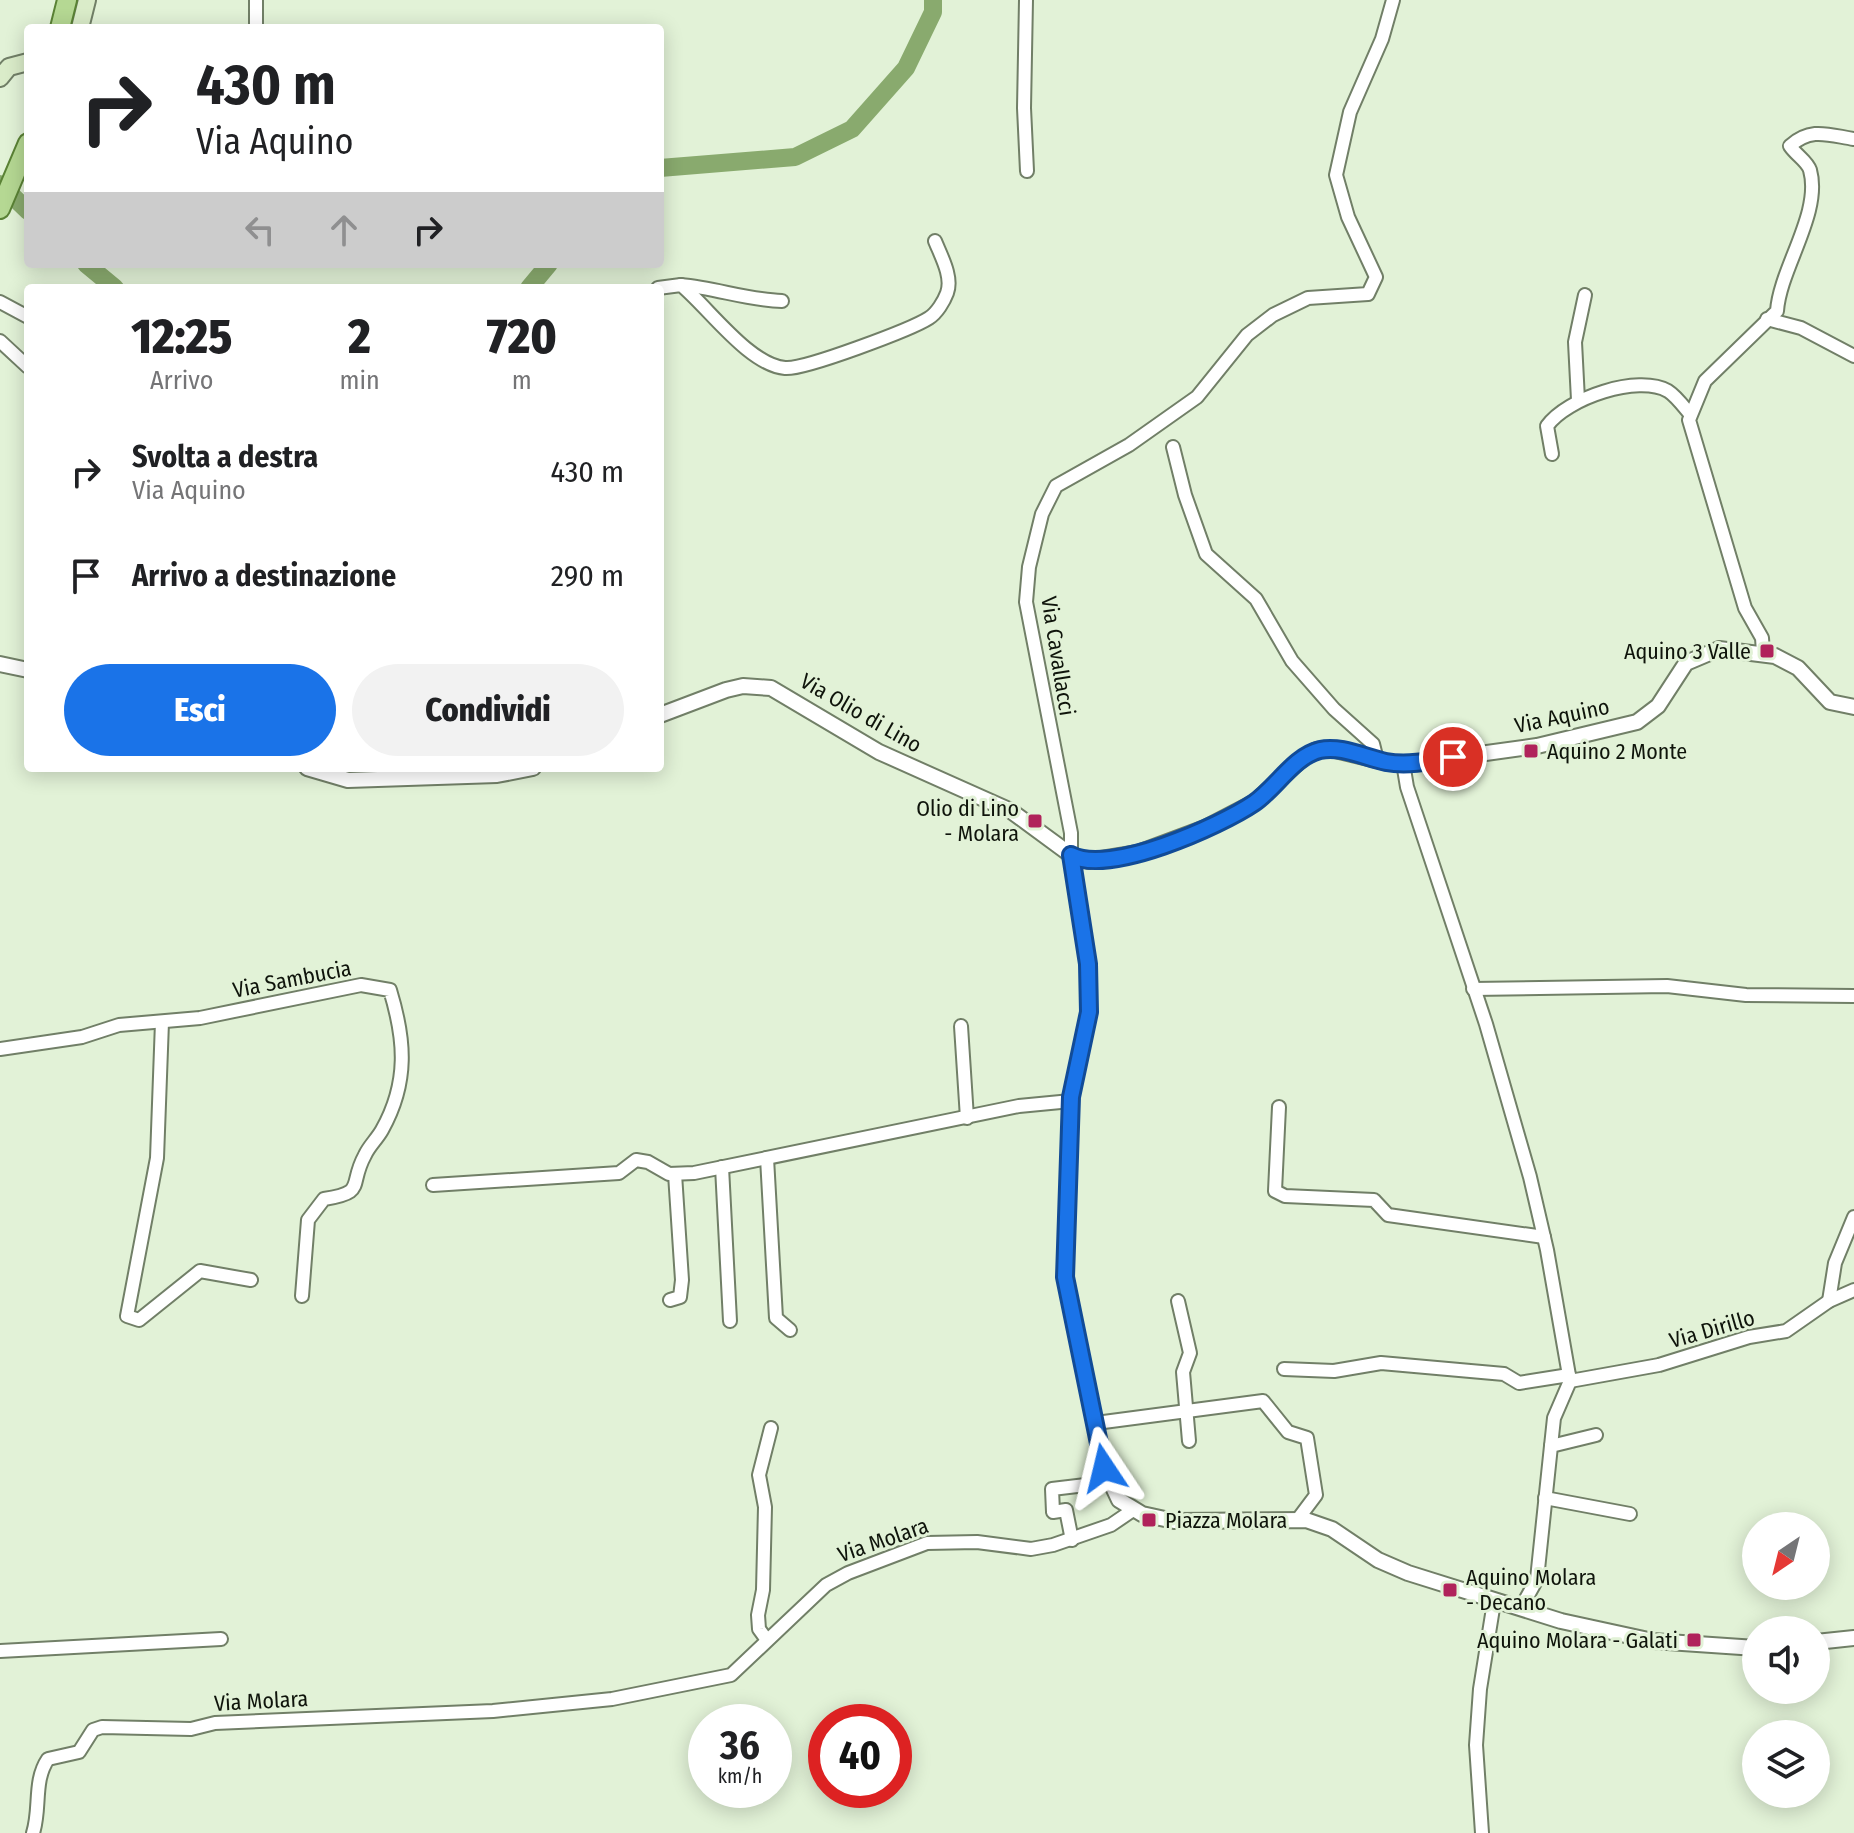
<!DOCTYPE html>
<html lang="it">
<style>
:root{--surface:#fff;--page:#f2f2f2;--text:#202124;--muted:#757577;--accent:#1a73e8}
body{margin:0;font-family:"Fira Sans Condensed",sans-serif;background:var(--page);color:var(--text);height:100vh;display:flex;flex-direction:column;font-size:30px;white-space:nowrap}
*{box-sizing:border-box;margin:0}
p{font-size:26px;color:var(--muted)}
.icon{flex:none;width:44px;height:44px;fill:none;stroke:currentColor;stroke-width:2;stroke-linecap:round;stroke-linejoin:round}
.map{position:relative;flex:1;overflow:hidden}
.panel{position:absolute;left:24px;top:284px;width:640px;height:488px;display:flex;flex-direction:column;background:var(--surface);border-radius:8px;box-shadow:0 4px 20px #0003}
.panel>*{flex:none}
.guide{position:absolute;left:24px;top:24px;width:640px;height:244px;border-radius:8px;box-shadow:0 4px 20px #0003;background:#fff;color:var(--text);overflow:hidden}
.needle{width:52px;rotate:215deg}
.buttons{position:absolute;left:1742px;top:1512px;display:grid;gap:16px}
.buttons a{display:grid;place-items:center;width:88px;height:88px;border-radius:50%;background:var(--surface);box-shadow:0 4px 20px #0003;font-size:40px}
.speed{position:absolute;left:688px;top:1704px;display:flex;gap:16px;font-size:40px;font-weight:700;text-align:center}
.speed>*{display:grid;place-content:center;width:104px;height:104px;border-radius:50%;background:var(--surface);box-shadow:0 4px 20px #0003;line-height:1}
.speed small{font-size:20px;font-weight:400}
.speed .limit{border:12px solid #d22;background:#fff;color:#111}
.pin{position:absolute;display:grid;place-items:center;width:68px;height:68px;color:#fff;margin:-34px;border:4px solid #fff;border-radius:50%;box-shadow:0 2px 8px #0007}
.me{position:absolute;width:88px;margin:-44px;rotate:350deg;stroke-linejoin:round;filter:drop-shadow(0 0 6px #0008)}
.turn{display:flex;align-items:center;gap:28px;height:168px;padding:0 40px;font-size:36px}
.turn .icon{width:104px;height:104px;stroke-width:2.5}
.turn b{display:block;font-size:56px;line-height:68px}
.lanes{display:flex;align-items:center;height:76px;padding:0 40px;background:#0003;justify-content:center;gap:40px;direction:ltr}
.lanes .off{opacity:.35}
.eta{display:flex;justify-content:space-evenly;align-items:center;height:136px;text-align:center}
.eta b{font-size:48px;font-weight:800;line-height:56px}
.button{display:flex;gap:16px;margin-top:auto;padding:16px 40px}
.button a{flex:1;height:92px;border-radius:48px;background:var(--accent);color:#fff;font-size:32px;font-weight:800;line-height:92px;text-align:center}
.button a+a{background:var(--page);color:var(--text)}
ul{padding:0;list-style:none}
li{display:flex;align-items:center;gap:24px;height:104px;padding:0 40px}
li div{flex:1}
li b{display:block;font-size:30px}
li em{font-style:normal}
.map>svg:first-child{display:block}
.lines{fill:none;stroke-linecap:round;stroke-linejoin:round}
.river{stroke:#89aa6e;stroke-width:18}
.minor-casing{stroke:#717f67;stroke-width:16}
.tertiary-casing{stroke:#717f67;stroke-width:18}
.secondary-casing{stroke:#717f67;stroke-width:20}
.primary-casing{stroke:#5a8235;stroke-width:22}
.minor{stroke:#fff;stroke-width:12}
.tertiary{stroke:#fff;stroke-width:14}
.secondary{stroke:#daecc9;stroke-width:16}
.primary{stroke:#b5d893;stroke-width:18}
.route-casing{stroke:#114b97;stroke-width:20}
.route{stroke:#1a73e8;stroke-width:14}
.poi-dot{fill:#b0235b;stroke:#e2f2d7;stroke-width:3}
.labels{text-anchor:middle;dominant-baseline:central;stroke-width:6;stroke-linejoin:round;paint-order:stroke}
.poi-label{font-size:22px;fill:#0f140b;stroke:#e2f2d7;text-anchor:end}
.street-label{font-size:22px;fill:#0f140b;stroke:#e2f2d7}
</style>
<div class="map">
<svg width="1854" height="1833" viewBox="0 0 1854 1833">
<rect width="100%" height="100%" fill="#e2f2d7"/>
<g class="lines">
<g class="river">
<path d="M 660,168 L 795,157 L 852,129 L 906,68 L 933,12 L 933,0"/>
<path d="M 0,184 L 28,211"/>
<path d="M 86,264 L 115,288"/>
<path d="M 529,288 L 549,264"/>
</g>
<g class="minor-casing">
<g id="minor">
<path d="M 256,0 L 256,28"/>
<path d="M 1026,0 L 1024,108 L 1027,171"/>
<path d="M 681,285 C 716,288 747,300 782,301"/>
<path d="M 658,288 L 681,285 C 708,307 749,365 785,368 C 804,370 912,329 929,318 C 937,313 944,301 947,293 C 953,277 941,256 935,241"/>
<path d="M 0,302 L 28,317"/>
<path d="M 1767,319 L 1801,328 L 1854,356"/>
<path d="M 0,341 L 28,367"/>
<path d="M 1578,400 L 1575,342 L 1585,295"/>
<path d="M 1173,447 L 1185,495 L 1206,554 L 1256,599 L 1292,661 L 1334,709 L 1373,744 L 1377,760"/>
<path d="M 1552,454 L 1547,426 C 1567,398 1638,374 1668,391 C 1676,396 1684,407 1690,414"/>
<path d="M 1763,652 L 1762,638 L 1745,608 L 1689,420 L 1705,381 L 1777,311 C 1780,268 1822,213 1810,170 C 1807,161 1796,155 1790,146 C 1811,127 1828,135 1854,139"/>
<path d="M 1403,763 L 1407,787 L 1486,1024 L 1530,1177 L 1547,1250 L 1570,1381 L 1554,1418 L 1551,1446"/>
<path d="M 1071,855 L 1071,833 L 1026,602 L 1029,567 L 1042,514 L 1056,486 L 1129,445 L 1197,397 L 1247,335 L 1273,315 L 1308,298 L 1368,294 L 1376,277 L 1348,217 L 1336,175 L 1350,112 L 1382,39 L 1393,0"/>
<path d="M 1473,989 L 1667,986 L 1746,995 L 1854,996"/>
<path d="M 162,1022 L 157,1158 L 127,1316 L 139,1320 L 200,1271 L 251,1280"/>
<path d="M 961,1026 L 967,1118"/>
<path d="M 0,1049 L 82,1037 L 119,1025 L 200,1018 L 361,985 L 390,990 C 405,1039 409,1082 382,1130 C 377,1139 369,1146 365,1155 C 348,1186 367,1192 324,1199 L 308,1220 L 302,1296"/>
<path d="M 1279,1107 L 1275,1191 L 1285,1196 L 1374,1200 L 1388,1215 L 1544,1237"/>
<path d="M 767,1158 L 776,1318 L 790,1330"/>
<path d="M 722,1167 L 730,1321"/>
<path d="M 433,1185 L 619,1173 L 636,1160 L 648,1162 L 669,1174 L 694,1173 L 1019,1106 L 1071,1101"/>
<path d="M 670,1300 L 680,1297 L 682,1280 L 675,1174"/>
<path d="M 1178,1301 L 1190,1353 L 1183,1372 L 1189,1441"/>
<path d="M 1829,1301 L 1835,1263 L 1854,1217"/>
<path d="M 1284,1369 L 1334,1371 L 1381,1363 L 1504,1374 L 1519,1383 L 1569,1375"/>
<path d="M 1570,1381 L 1659,1365 L 1749,1337 L 1786,1331 L 1829,1301 L 1854,1290"/>
<path d="M 1096,1423 L 1263,1401 L 1288,1432 L 1307,1438 L 1316,1495 L 1298,1519"/>
<path d="M 1545,1498 L 1630,1514"/>
<path d="M 1072,1540 L 1066,1510 L 1053,1512 L 1052,1489 L 1111,1482"/>
<path d="M 1522,1606 L 1537,1579 L 1551,1446 L 1596,1435"/>
<path d="M 767,1640 L 759,1629 L 758,1615 L 763,1590 L 765,1507 L 759,1475 L 771,1428"/>
<path d="M 0,1651 L 221,1639"/>
<path d="M 33,1833 C 41,1808 33,1781 48,1759 L 79,1752 L 93,1730 L 102,1727 L 191,1729 L 215,1723 L 493,1711 L 612,1699 L 731,1675 L 826,1585 L 848,1573 L 927,1543 L 977,1542 L 1031,1549 L 1053,1545 L 1111,1525 L 1133,1510"/>
<path d="M 1482,1833 L 1476,1745 L 1480,1689 L 1494,1602"/>
</g>
</g>
<g class="tertiary-casing">
<g id="tertiary">
<path d="M 0,664 L 28,670"/>
<path d="M 660,715 L 726,690 L 743,686 L 771,688 L 879,752 L 1011,811 L 1071,855 L 1089,861 L 1138,853 L 1205,828 L 1255,802 L 1304,757 L 1317,750 L 1335,750 L 1389,763 L 1414,763 L 1537,746 L 1637,722 L 1658,706 L 1686,663 L 1719,649 L 1775,656 L 1798,668 L 1830,702 L 1854,707"/>
<path d="M 307,768 L 348,780 L 497,775 L 533,768"/>
<path d="M 1071,855 L 1088,964 L 1089,1012 L 1071,1097 L 1065,1277 L 1104,1468 L 1119,1500 L 1142,1514 L 1174,1521 L 1306,1520 L 1332,1529 L 1378,1560 L 1408,1573 L 1561,1621 L 1653,1641 L 1756,1648"/>
<path d="M 1816,1642 L 1854,1638"/>
</g>
</g>
<g class="secondary-casing">
<g id="secondary">
<path d="M 80,28 L 87,0"/>
<path d="M 0,78 L 9,67 L 28,62"/>
</g>
</g>
<g class="primary-casing">
<g id="primary">
<path d="M 60,28 L 67,0"/>
<path d="M 0,209 L 28,143"/>
</g>
</g>
<use href="#minor" class="minor"/>
<use href="#tertiary" class="tertiary"/>
<use href="#secondary" class="secondary"/>
<use href="#primary" class="primary"/>
</g>
<g class="lines">
<g class="route-casing">
<path id="route" d="M 1104,1468 L 1065,1277 L 1071,1097 L 1089,1012 L 1088,964 L 1071,855 C 1109,876 1220,826 1254,803 C 1276,788 1294,756 1320,750 C 1341,745 1366,758 1386,762 C 1408,766 1431,761 1453,757"/>
</g>
<use href="#route" class="route"/>
</g>
<g class="poi-dot">
<rect x="1759" y="643" width="16" height="16" rx="4"/>
<rect x="1523" y="743" width="16" height="16" rx="4"/>
<rect x="1027" y="813" width="16" height="16" rx="4"/>
<rect x="1141" y="1512" width="16" height="16" rx="4"/>
<rect x="1442" y="1582" width="16" height="16" rx="4"/>
<rect x="1686" y="1632" width="16" height="16" rx="4"/>
</g>
<g class="labels">
<g class="poi-label">
<text x="1751" y="651">Aquino 3 Valle</text>
<text x="1547" y="751" text-anchor="start">Aquino 2 Monte</text>
<text x="1019" y="808">Olio di Lino<tspan x="1019" dy="25">- Molara</tspan></text>
<text x="1165" y="1520" text-anchor="start">Piazza Molara</text>
<text x="1466" y="1577" text-anchor="start">Aquino Molara<tspan x="1466" dy="25">- Decano</tspan></text>
<text x="1678" y="1640">Aquino Molara - Galati</text>
</g>
<g class="street-label">
<text transform="translate(1058 656) rotate(81)">Via Cavallacci</text>
<text transform="translate(861 713) rotate(30)">Via Olio di Lino</text>
<text transform="translate(1562 716) rotate(-12)">Via Aquino</text>
<text transform="translate(292 979) rotate(-11)">Via Sambucia</text>
<text transform="translate(1712 1329) rotate(-16)">Via Dirillo</text>
<text transform="translate(883 1540) rotate(-19)">Via Molara</text>
<text transform="translate(261 1701) rotate(-3)">Via Molara</text>
</g>
</g>
</svg>
<div class="buttons">
<a><svg class="needle" viewBox="-14 -14 28 28"><path d="M0-13l5 13h-10z" fill="#e53935"/><path d="M0 13l5-13h-10z" fill="#757577"/></svg></a>
<a><svg class="icon" aria-label="sound" viewBox="0 0 24 24"><path d="M4 9h4l5-4v14l-5-4H4zM17 9q2 3 0 6"/></svg></a>
<a><svg class="icon" aria-label="layers" viewBox="0 0 24 24"><path d="M12 4l9 5-9 5-9-5zM3 14l9 5 9-5"/></svg></a>
</div>
<div class="speed"><div>36<small>km/h</small></div><div class="limit">40</div></div>
<div class="pin" style="left:1453px;top:757px;background:#d93025"><svg class="icon" aria-label="arrive" viewBox="0 0 24 24"><path d="M6 21V4h12l-3 4 3 4H6"/></svg></div>
<svg class="me" style="left:1104px;top:1468px" viewBox="-20 -20 40 40"><path d="M0-17L14 15 0 8-14 15z" fill="#1a73e8" stroke="#fff" stroke-width="4"/></svg>
<div class="guide">
<div class="turn"><svg class="icon" aria-label="right" viewBox="0 0 24 24"><path d="M7 20v-9h11M14 6l5 5-5 5"/></svg><div><b>430 m</b>Via Aquino</div></div>
<div class="lanes"><svg class="icon off" aria-label="left" viewBox="0 0 24 24"><path d="M17 20v-9H6M10 6l-5 5 5 5"/></svg><svg class="icon off" aria-label="ahead" viewBox="0 0 24 24"><path d="M12 20V5M6 11l6-6 6 6"/></svg><svg class="icon" aria-label="right" viewBox="0 0 24 24"><path d="M7 20v-9h11M14 6l5 5-5 5"/></svg></div>
</div>
<section class="panel">
<div class="eta">
<div><b>12:25</b><p>Arrivo</p></div>
<div><b>2</b><p>min</p></div>
<div><b>720</b><p>m</p></div>
</div>
<ul>
<li><svg class="icon" aria-label="right" viewBox="0 0 24 24"><path d="M7 20v-9h11M14 6l5 5-5 5"/></svg><div><b>Svolta a destra</b><p>Via Aquino</p></div><em>430 m</em></li>
<li><svg class="icon" aria-label="arrive" viewBox="0 0 24 24"><path d="M6 21V4h12l-3 4 3 4H6"/></svg><div><b>Arrivo a destinazione</b></div><em>290 m</em></li>
</ul>
<div class="button"><a>Esci</a><a>Condividi</a></div>
</section>
</div>
